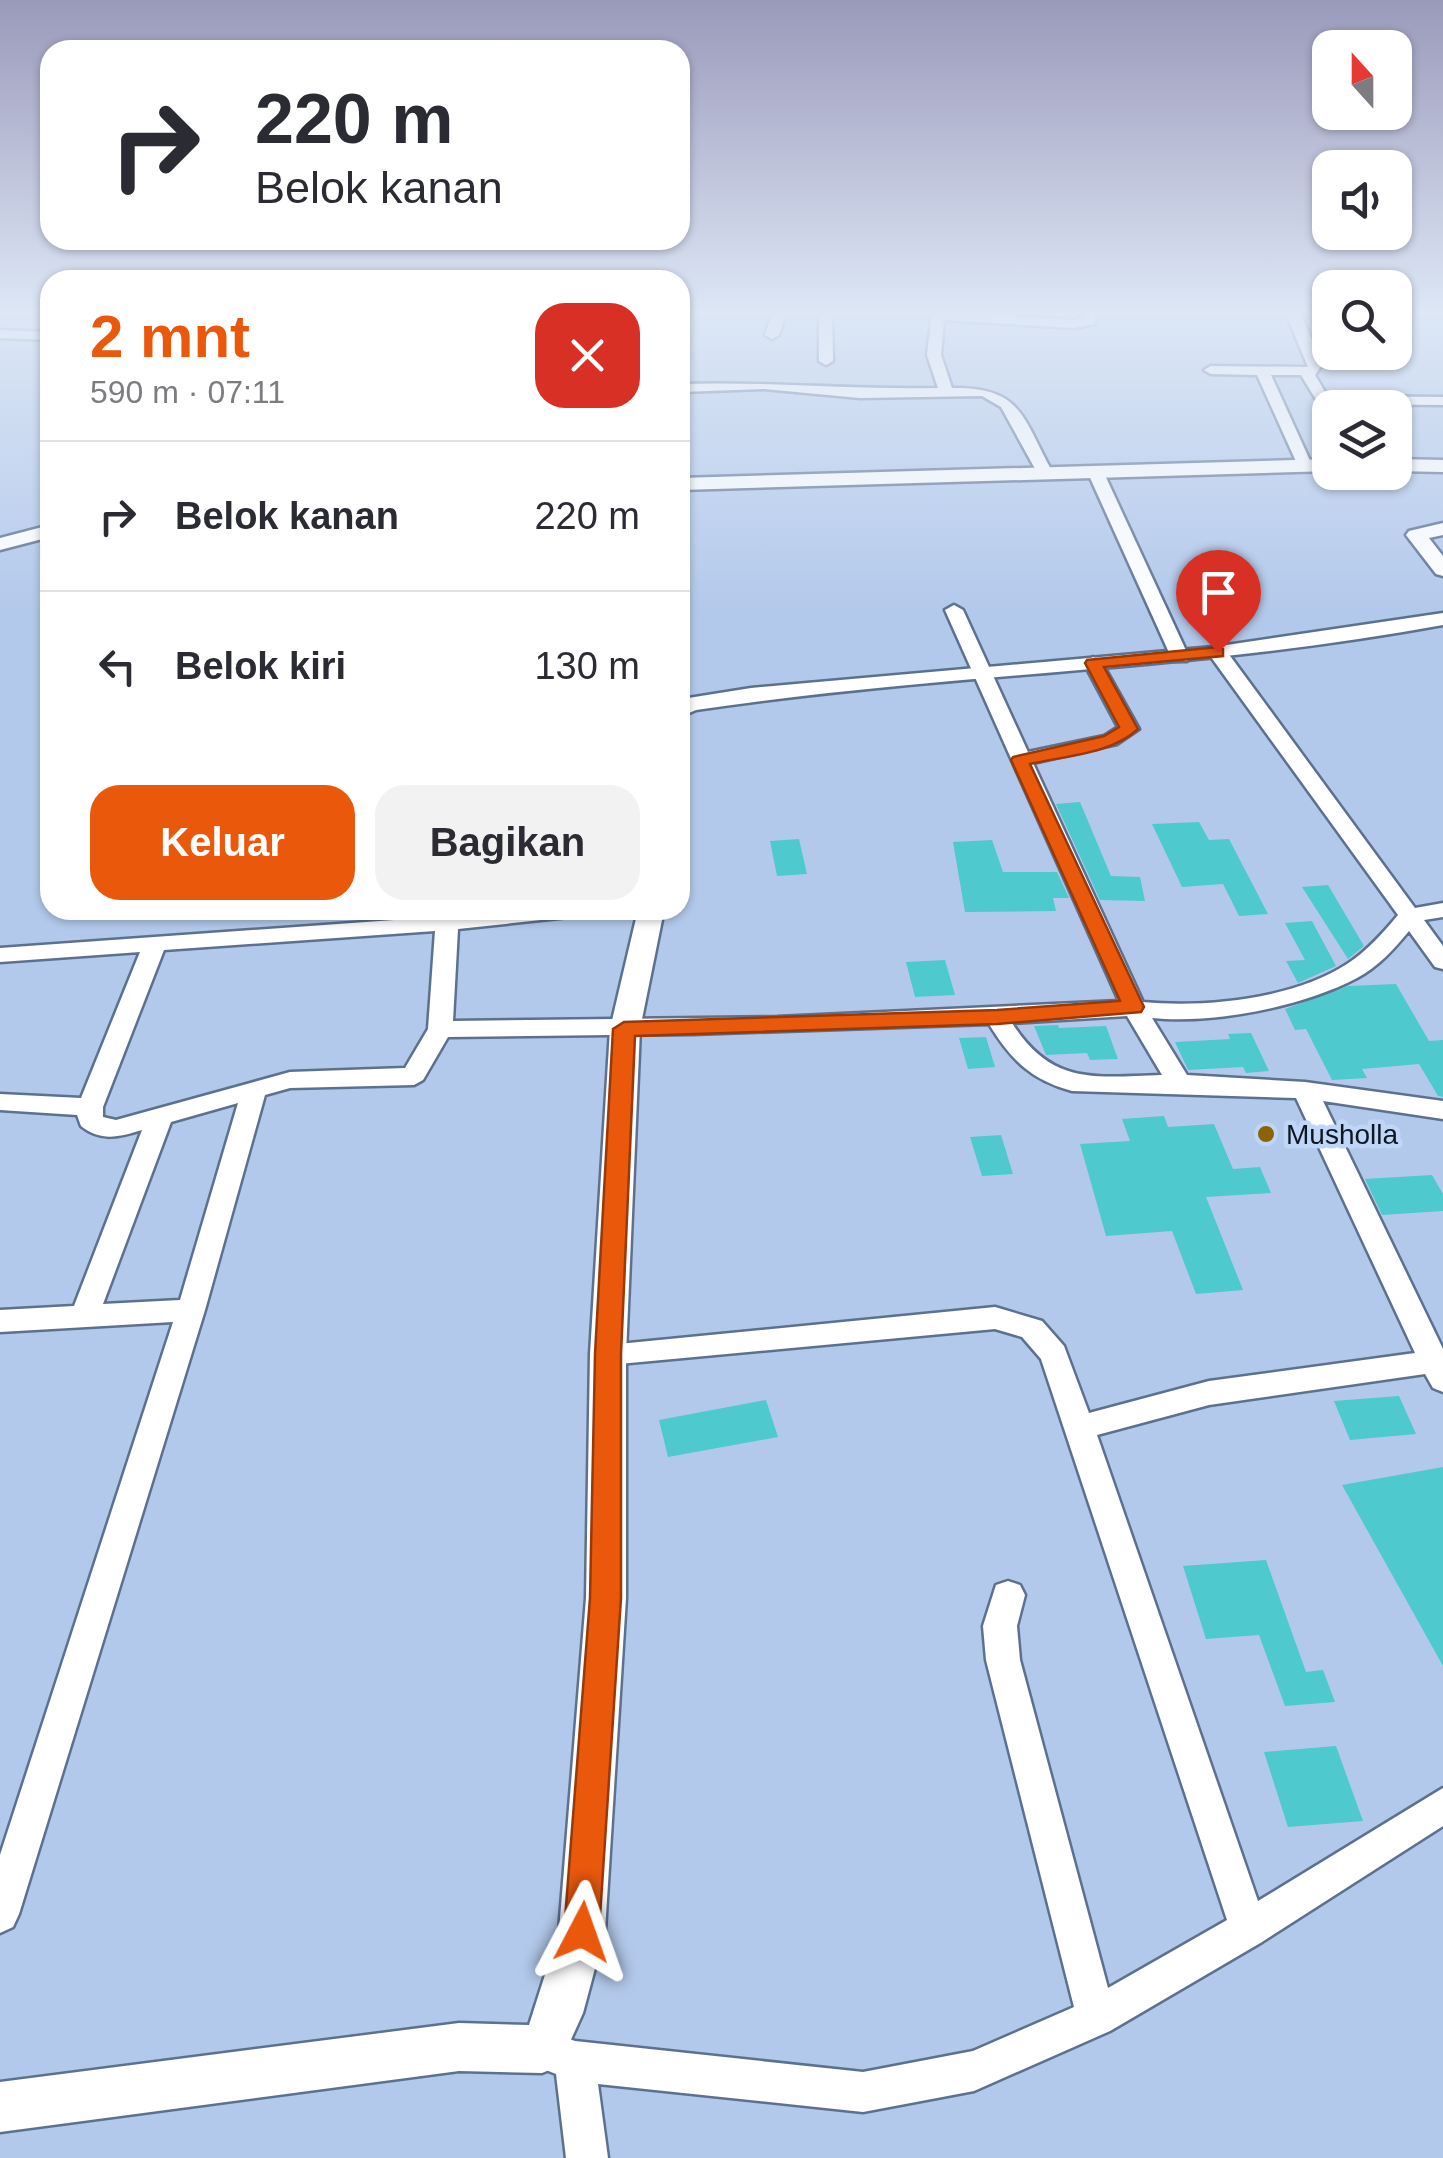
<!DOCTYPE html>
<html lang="id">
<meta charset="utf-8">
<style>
:root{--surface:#fff;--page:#f2f2f3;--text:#2b2b33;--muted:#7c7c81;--line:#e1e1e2;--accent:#ea580c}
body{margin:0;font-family:Helvetica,sans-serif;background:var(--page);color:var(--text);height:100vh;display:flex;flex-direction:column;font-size:38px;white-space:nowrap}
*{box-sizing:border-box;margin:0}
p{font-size:32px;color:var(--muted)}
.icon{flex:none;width:55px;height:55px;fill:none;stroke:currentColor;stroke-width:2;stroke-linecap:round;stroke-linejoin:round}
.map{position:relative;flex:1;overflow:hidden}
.details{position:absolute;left:40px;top:270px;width:650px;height:650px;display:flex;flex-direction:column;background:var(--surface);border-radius:30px;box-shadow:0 2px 8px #0004}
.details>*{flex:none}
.hud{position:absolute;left:40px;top:40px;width:650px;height:210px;border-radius:30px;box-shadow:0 2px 8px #0004;background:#fff;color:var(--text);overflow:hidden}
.needle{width:65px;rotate:339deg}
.controls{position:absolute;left:1312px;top:30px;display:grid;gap:20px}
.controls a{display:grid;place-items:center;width:100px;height:100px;border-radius:20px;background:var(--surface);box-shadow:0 2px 8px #0004;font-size:50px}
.pin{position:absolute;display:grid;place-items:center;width:85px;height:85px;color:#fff;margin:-102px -42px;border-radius:50% 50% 50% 0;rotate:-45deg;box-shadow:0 0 10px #0007}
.pin .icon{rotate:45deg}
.me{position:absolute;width:110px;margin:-55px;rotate:4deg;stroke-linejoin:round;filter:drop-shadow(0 0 8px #0008)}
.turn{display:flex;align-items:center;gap:35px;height:210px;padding:0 50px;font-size:45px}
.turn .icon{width:130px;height:130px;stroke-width:2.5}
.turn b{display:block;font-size:70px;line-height:85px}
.round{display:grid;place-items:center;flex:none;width:105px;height:105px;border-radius:30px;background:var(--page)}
.overview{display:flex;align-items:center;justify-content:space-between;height:170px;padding:0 50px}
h1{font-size:60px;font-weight:700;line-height:75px;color:var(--accent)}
.cta{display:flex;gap:20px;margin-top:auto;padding:20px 50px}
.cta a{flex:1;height:115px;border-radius:30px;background:var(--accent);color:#fff;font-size:40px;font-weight:700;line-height:115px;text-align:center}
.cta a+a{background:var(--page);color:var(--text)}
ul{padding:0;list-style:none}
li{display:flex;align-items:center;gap:30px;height:150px;padding:0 50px;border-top:2px solid var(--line)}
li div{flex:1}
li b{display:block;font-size:38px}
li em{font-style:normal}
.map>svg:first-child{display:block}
.building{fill:#4ec9cd}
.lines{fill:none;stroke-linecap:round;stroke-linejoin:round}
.minor-casing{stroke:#5d718f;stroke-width:5}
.tertiary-casing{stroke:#5d718f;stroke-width:5}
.minor{fill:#fff;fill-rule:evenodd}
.tertiary{fill:#fff;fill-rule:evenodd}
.route{fill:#ea580c;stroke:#983908;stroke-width:2.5}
.poi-dot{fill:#8d6307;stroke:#c0d6f8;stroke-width:4}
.labels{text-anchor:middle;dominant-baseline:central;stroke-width:9;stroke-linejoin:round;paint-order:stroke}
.poi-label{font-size:28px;fill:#0e1621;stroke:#c0d6f8;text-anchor:start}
</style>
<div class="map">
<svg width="1443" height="2158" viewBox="0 0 1443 2158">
<rect width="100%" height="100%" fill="#b3c9eb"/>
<g class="building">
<path d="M 1080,802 L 1111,876 L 1140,877 L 1145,901 L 1100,900 L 1056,804 Z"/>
<path d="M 1199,822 L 1209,840 L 1229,839 L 1268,914 L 1239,916 L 1223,884 L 1182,887 L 1152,824 Z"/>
<path d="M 799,839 L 807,874 L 777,876 L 770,841 Z"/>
<path d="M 992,840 L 1003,872 L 1057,872 L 1069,898 L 1053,898 L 1056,911 L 965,912 L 953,842 Z"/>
<path d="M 1328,885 L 1364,946 L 1348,959 L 1302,887 Z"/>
<path d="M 1312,921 L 1336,966 L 1298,983 L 1286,961 L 1305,960 L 1285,923 Z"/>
<path d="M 945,960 L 955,995 L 915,997 L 906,962 Z"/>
<path d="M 1396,984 L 1429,1041 L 1443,1040 L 1443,1097 L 1438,1096 L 1419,1064 L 1362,1069 L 1367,1078 L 1332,1080 L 1306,1029 L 1295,1030 L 1285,1009 L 1348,986 Z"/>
<path d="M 1058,1025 L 1059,1028 L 1106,1026 L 1118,1059 L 1090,1060 L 1087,1053 L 1046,1055 L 1034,1026 Z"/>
<path d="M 1251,1033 L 1269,1071 L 1246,1073 L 1243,1067 L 1188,1070 L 1175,1042 L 1230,1039 L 1228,1034 Z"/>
<path d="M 986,1037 L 995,1067 L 968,1069 L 959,1038 Z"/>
<path d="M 1164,1116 L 1168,1127 L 1214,1124 L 1233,1169 L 1260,1167 L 1271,1193 L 1206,1197 L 1243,1290 L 1196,1294 L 1172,1231 L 1106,1236 L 1080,1144 L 1130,1141 L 1122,1119 Z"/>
<path d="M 1001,1135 L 1013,1174 L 982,1176 L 970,1137 Z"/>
<path d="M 1432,1175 L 1443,1194 L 1443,1211 L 1382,1215 L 1365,1179 Z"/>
<path d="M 1399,1396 L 1416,1434 L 1350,1440 L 1334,1401 Z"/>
<path d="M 766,1400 L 778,1437 L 668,1457 L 659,1420 Z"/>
<path d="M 1443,1467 L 1443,1666 L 1342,1485 Z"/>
<path d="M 1266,1560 L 1306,1672 L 1323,1670 L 1335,1702 L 1285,1706 L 1259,1635 L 1206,1639 L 1183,1566 Z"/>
<path d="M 1336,1746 L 1363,1821 L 1288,1827 L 1264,1752 Z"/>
</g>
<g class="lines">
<g class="minor-casing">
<g id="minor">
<path d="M 773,311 L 787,311 L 779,335 L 772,339 L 765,335 Z"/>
<path d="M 819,311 L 832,311 L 833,361 L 826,365 L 819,361 Z"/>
<path d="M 932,311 L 1074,320 L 1083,318 L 1083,311 L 1095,311 L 1095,324 L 1074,328 L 944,320 L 941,355 L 952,388 C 1023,387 1022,418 1053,473 L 1051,476 L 1039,476 L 1001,407 L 982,396 L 860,398 L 764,389 L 680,392 L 680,384 C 767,381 852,390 938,388 L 927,355 Z"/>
<path d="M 1285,311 L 1299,311 L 1323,364 L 1315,375 L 1325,392 L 1336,396 L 1443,397 L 1443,405 L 1335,404 L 1315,398 L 1301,375 L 1271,375 L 1312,465 L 1299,468 L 1257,375 L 1211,374 L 1204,370 L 1211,366 L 1308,367 Z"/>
<path d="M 1408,311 L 1443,311 L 1443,314 L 1415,315 Z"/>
<path d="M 0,330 L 50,332 L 50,340 L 0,338 Z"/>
<path d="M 1089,468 L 1103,471 L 1189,657 L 1187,661 L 1173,661 L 1171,657 L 1087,471 Z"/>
<path d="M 954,605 L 963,610 L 1028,752 L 1104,736 L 1118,727 L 1084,663 L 1093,657 L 1102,663 L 1139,729 L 1117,744 L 1033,763 L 1143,1002 C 1205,1008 1293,999 1347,964 C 1367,951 1383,933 1398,915 L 1211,657 L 1211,649 L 1225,649 L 1415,908 L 1443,903 L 1443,917 L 1424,920 L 1443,946 L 1443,969 L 1435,967 L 1409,931 C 1394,949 1378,967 1357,978 C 1302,1007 1214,1024 1152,1018 L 1187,1075 L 1305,1082 L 1443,1101 L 1443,1119 L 1323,1101 L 1443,1349 L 1443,1392 L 1433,1388 L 1425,1374 L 1209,1405 L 1097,1435 L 1258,1901 L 1443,1788 L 1443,1826 L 1262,1942 L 1110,2031 L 974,2091 L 863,2112 L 598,2084 L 608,2158 L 566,2158 L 556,2074 L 528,2063 L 522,2049 L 528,2035 L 542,2029 L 575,2041 L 863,2072 L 973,2051 L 1074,2007 L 986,1660 L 983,1626 L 996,1585 L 1008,1581 L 1020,1585 L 1025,1595 L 1017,1626 L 1020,1660 L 1108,1988 L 1227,1920 L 1041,1359 L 1022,1337 L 995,1329 L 608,1365 L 598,1362 L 593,1354 L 598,1346 L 995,1307 L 1042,1321 L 1064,1346 L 1089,1413 L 1209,1381 L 1415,1353 L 1296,1098 L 1072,1091 C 1031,1080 1011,1060 989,1024 L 693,1034 L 448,1037 L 423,1080 L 414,1085 L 290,1088 L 265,1095 L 205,1310 L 19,1914 L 13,1927 L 0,1933 L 0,1855 L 173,1322 L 0,1332 L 0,1310 L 74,1306 L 142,1130 C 119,1137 101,1142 81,1126 L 77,1115 L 0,1110 L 0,1094 L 81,1098 L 140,952 L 0,962 L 0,948 L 436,917 L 437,910 L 459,910 L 459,915 L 507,910 L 580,910 L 569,917 L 458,929 L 453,1021 L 777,1017 L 1119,1001 L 945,610 ZM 435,931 L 428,1029 L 405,1068 L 290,1072 L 116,1120 L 103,1117 L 103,1107 L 164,950 ZM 1127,1016 L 1162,1075 C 1095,1077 1052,1086 1012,1023 ZM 238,1103 L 180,1300 L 103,1304 L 171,1122 Z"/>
</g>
</g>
<g class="tertiary-casing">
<g id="tertiary">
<path d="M 1330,459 L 1330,471 L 680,490 L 680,478 Z"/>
<path d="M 1395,459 L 1443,460 L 1443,472 L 1395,471 Z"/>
<path d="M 1443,523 L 1443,535 L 1429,538 L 1443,556 L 1443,576 L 1436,574 L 1406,535 L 1409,531 Z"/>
<path d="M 50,525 L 50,537 L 0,550 L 0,538 Z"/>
<path d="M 1443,613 L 1443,625 C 1195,671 945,673 696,710 L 680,717 L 682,699 L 751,688 L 1213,647 Z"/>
<path d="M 638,910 L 664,910 L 640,1029 L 626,1354 L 626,1598 L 605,1931 L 583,2013 L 559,2066 L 542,2073 L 459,2071 L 0,2132 L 0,2082 L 459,2023 L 529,2025 L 559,1931 L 586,1598 L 590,1354 L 610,1029 Z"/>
</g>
</g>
<use href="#minor" class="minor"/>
<use href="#tertiary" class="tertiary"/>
</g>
<linearGradient id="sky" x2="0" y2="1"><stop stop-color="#9a99ba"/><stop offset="0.51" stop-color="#dde7f6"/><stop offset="1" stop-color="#dde7f6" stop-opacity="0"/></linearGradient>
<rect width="1443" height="613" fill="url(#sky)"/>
<path class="route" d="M 1218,647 L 1223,649 L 1223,656 L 1104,667 L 1138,729 C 1112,754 1064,756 1030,764 L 1144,1007 L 1141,1012 L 997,1024 L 635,1036 L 621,1354 L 621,1598 L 599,1932 L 594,1944 L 582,1949 L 569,1944 L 564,1932 L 590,1598 L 595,1354 L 613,1029 L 624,1022 L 997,1010 L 1120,1001 L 1011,760 L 1013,757 L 1104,736 L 1119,727 L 1085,663 L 1087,660 Z"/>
<circle class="poi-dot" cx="1266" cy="1134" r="10"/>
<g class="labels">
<g class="poi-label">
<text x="1286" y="1134">Musholla</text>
</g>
</g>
</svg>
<div class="controls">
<a><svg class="needle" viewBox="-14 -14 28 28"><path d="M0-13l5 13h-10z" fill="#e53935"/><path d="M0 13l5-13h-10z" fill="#7c7c81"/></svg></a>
<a><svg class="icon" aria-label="sound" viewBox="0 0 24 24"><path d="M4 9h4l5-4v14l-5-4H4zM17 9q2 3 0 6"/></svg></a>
<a><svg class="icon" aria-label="search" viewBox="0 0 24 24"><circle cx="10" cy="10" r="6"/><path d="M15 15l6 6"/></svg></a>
<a><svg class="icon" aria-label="layers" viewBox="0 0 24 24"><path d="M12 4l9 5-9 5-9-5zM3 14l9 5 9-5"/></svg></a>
</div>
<div class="pin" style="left:1218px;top:652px;background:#d93025"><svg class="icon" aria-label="arrive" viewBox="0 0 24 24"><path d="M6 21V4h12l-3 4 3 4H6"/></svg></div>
<svg class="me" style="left:582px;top:1932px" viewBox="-20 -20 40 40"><path d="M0-17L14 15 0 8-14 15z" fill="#ea580c" stroke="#fff" stroke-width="4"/></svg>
<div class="hud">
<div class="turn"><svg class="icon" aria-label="right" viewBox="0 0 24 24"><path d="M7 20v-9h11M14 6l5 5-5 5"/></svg><div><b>220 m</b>Belok kanan</div></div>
</div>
<section class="details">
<div class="overview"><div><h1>2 mnt</h1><p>590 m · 07:11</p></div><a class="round" style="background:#d93025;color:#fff"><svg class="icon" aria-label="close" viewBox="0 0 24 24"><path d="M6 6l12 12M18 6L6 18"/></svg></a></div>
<ul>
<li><svg class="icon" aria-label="right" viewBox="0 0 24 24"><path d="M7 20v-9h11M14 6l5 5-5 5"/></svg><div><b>Belok kanan</b></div><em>220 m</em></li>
<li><svg class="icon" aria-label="left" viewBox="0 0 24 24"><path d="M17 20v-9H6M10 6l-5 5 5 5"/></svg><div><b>Belok kiri</b></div><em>130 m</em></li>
</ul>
<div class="cta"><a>Keluar</a><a>Bagikan</a></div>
</section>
</div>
